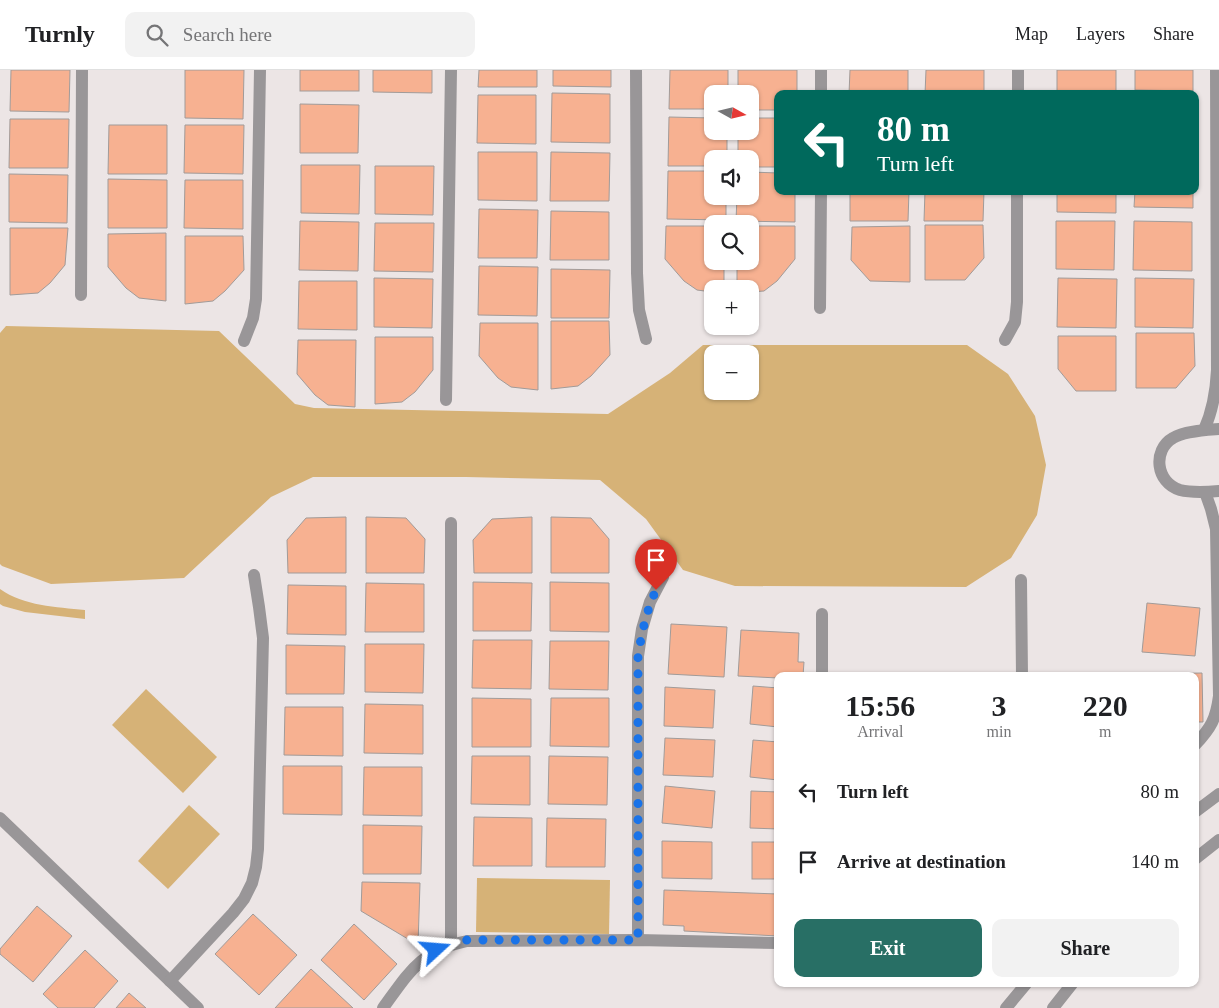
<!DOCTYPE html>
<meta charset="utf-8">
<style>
:root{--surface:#fff;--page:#f2f2f2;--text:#202124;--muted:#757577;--line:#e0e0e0;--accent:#286f65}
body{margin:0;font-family:"Times New Roman",serif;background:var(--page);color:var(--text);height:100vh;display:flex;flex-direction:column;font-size:19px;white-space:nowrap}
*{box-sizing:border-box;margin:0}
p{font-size:16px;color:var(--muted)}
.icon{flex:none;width:28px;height:28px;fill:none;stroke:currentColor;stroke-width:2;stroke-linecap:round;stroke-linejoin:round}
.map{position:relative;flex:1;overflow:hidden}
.details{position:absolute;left:774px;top:602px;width:425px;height:315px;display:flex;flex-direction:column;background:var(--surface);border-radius:10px;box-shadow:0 1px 4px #0004}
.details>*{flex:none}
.guide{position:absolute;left:774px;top:20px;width:425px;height:105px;border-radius:10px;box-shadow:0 1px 4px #0004;background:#00695c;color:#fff;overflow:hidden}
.needle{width:32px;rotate:98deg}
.tools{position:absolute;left:704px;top:15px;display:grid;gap:10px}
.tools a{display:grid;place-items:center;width:55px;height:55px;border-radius:10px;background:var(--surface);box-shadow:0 1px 4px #0004;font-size:25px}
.pin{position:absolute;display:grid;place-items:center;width:42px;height:42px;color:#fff;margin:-51px -21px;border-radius:50% 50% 50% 0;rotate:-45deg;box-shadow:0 0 5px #0007}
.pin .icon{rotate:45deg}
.me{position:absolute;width:55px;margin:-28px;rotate:71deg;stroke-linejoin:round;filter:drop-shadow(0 0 4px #0008)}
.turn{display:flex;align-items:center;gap:18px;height:105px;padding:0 20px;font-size:22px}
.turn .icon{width:65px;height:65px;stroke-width:2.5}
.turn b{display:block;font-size:35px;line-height:42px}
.eta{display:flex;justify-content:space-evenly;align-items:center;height:85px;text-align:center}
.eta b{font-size:30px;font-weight:700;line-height:35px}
.button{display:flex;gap:10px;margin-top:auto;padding:10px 20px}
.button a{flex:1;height:58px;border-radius:10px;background:var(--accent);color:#fff;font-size:20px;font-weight:700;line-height:58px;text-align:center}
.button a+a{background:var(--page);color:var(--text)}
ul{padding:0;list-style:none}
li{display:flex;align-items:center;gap:15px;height:70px;padding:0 20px}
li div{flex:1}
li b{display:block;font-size:19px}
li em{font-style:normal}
header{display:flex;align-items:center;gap:30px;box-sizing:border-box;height:70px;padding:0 25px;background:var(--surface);border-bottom:1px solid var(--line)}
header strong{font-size:24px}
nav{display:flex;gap:28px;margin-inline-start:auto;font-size:18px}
.search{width:350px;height:45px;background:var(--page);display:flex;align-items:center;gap:12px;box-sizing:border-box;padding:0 18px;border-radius:10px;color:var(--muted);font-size:19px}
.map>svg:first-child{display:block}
.green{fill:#d6b277;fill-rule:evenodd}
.building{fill:#f7b191;stroke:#a19b99}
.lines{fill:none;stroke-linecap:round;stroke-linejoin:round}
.minor{stroke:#999698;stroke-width:12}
.route{stroke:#1a73e8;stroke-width:9;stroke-dasharray:0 16.2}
</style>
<header>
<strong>Turnly</strong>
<div class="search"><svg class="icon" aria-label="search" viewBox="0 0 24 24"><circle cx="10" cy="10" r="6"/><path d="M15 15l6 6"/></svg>Search here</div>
<nav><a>Map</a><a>Layers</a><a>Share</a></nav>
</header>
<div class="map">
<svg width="1219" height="938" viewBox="0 0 1219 938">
<rect width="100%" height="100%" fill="#ece5e5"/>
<g class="green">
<path d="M 6,256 L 219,261 L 295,334 L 314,338 L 608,344 L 670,303 L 703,275 L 967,275 L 1008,304 L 1035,346 L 1046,395 L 1037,445 L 1011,488 L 966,517 L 735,516 L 683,500 L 646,449 L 600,410 L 466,407 L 313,407 L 271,427 L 184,508 L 51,514 L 2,496 L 0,494 L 0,263 ZM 712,284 L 750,284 L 750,321 L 712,321 Z"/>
<path d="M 0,519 C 24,536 56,537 85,540 L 85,549 L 25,542 L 3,536 L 0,534 Z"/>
<path d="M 146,619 L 217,687 L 183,723 L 112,655 Z"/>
<path d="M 189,735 L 220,764 L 168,819 L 138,791 Z"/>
<path d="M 477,808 L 610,810 L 609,864 L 476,862 Z"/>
</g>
<g class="building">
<path d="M 11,0 L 70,0 L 69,42 L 10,41 Z"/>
<path d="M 185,0 L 244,0 L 243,49 L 185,48 Z"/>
<rect x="300" y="0" width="59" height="21"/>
<path d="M 373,0 L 432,0 L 432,23 L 373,22 Z"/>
<path d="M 479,0 L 537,0 L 537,17 L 478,17 Z"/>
<path d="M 553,0 L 611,0 L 611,17 L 553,16 Z"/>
<path d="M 670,0 L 728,0 L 728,24 L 712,24 L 712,39 L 669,39 Z"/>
<path d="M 738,0 L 797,0 L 797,24 L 778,24 L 778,40 L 750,40 L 750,24 L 738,24 Z"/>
<path d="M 850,0 L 908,0 L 908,24 L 849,24 Z"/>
<path d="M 926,0 L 984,0 L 984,24 L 925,24 Z"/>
<rect x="1057" y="0" width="59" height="24"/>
<path d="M 1135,0 L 1193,0 L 1193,21 L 1135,20 Z"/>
<path d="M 552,23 L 610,24 L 610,73 L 551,72 Z"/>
<path d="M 478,25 L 536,25 L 536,74 L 477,73 Z"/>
<path d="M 300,34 L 359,35 L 358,83 L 300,83 Z"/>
<path d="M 669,47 L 712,48 L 712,61 L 727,61 L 727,89 L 712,89 L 712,96 L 668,96 Z"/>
<path d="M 750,48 L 778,48 L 778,97 L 750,97 L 750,89 L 738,89 L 738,61 L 750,61 Z"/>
<path d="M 10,49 L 69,49 L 68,98 L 9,98 Z"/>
<path d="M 109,55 L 167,55 L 167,104 L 108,104 Z"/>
<path d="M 185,55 L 244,55 L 243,104 L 184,103 Z"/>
<path d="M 478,82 L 537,82 L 537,131 L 478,130 Z"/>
<path d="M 551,82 L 610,83 L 609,131 L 550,131 Z"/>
<path d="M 301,95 L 360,95 L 359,144 L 301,143 Z"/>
<path d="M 375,96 L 434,96 L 433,145 L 375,144 Z"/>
<path d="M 668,101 L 712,101 L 712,126 L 726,126 L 726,150 L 667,149 Z"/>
<path d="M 750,102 L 778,103 L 778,121 L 795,121 L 795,152 L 736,151 L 737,126 L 750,126 Z"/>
<path d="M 9,104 L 68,105 L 67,153 L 9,152 Z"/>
<path d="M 108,109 L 167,110 L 167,158 L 108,158 Z"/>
<path d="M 185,110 L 243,110 L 243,159 L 184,158 Z"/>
<path d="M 850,121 L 909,121 L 908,151 L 850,151 Z"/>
<path d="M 925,121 L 984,121 L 983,151 L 924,151 Z"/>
<path d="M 1057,121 L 1116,121 L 1116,143 L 1057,142 Z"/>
<path d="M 1135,121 L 1193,121 L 1193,138 L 1134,137 Z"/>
<path d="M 479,139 L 538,140 L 537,188 L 478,188 Z"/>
<path d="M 551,141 L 609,142 L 609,190 L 550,190 Z"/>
<path d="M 300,151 L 359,152 L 358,201 L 299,200 Z"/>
<path d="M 1056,151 L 1115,151 L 1114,200 L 1056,199 Z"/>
<path d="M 1134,151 L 1192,152 L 1192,201 L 1133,200 Z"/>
<path d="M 375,153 L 434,153 L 433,202 L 374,201 Z"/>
<path d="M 925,155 L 983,155 L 984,188 L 965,210 L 925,210 Z"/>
<path d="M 666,156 L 712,156 L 712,191 L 724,191 L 724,219 L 712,219 L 712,222 L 697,220 L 684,211 L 665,189 Z"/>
<path d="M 750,156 L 795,156 L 795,189 L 777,211 L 764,221 L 750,222 L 750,219 L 737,219 L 737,191 L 750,191 Z"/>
<path d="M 910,156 L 910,212 L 870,211 L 851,190 L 852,157 Z"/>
<path d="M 10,158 L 68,158 L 65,195 L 50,213 L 38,223 L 10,225 Z"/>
<path d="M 166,163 L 166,231 L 139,228 L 126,218 L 108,197 L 108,164 Z"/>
<path d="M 185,166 L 243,166 L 244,200 L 225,221 L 213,231 L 185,234 Z"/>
<path d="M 479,196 L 538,197 L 537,246 L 478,245 Z"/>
<path d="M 551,199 L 610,200 L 609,248 L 551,248 Z"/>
<path d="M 374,208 L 433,209 L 432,258 L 374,257 Z"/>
<path d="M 1058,208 L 1117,209 L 1116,258 L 1057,257 Z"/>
<path d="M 1135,208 L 1194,209 L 1193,258 L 1135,257 Z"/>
<path d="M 299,211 L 357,211 L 357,260 L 298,259 Z"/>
<path d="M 551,251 L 609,251 L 610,285 L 591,306 L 578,316 L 551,319 Z"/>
<path d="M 480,253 L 538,253 L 538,320 L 511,317 L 498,308 L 479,286 Z"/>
<path d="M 1136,263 L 1194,263 L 1195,296 L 1176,318 L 1136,318 Z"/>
<path d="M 1058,266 L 1116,266 L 1116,321 L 1076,321 L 1058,299 Z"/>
<path d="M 375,267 L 433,267 L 433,300 L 415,322 L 402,332 L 375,334 Z"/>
<path d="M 298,270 L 356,270 L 355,337 L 328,335 L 315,325 L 297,304 Z"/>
<path d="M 346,447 L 346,503 L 288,503 L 287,470 L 306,448 Z"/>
<path d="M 366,447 L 406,448 L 425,469 L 424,503 L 366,503 Z"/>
<path d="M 532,447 L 532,503 L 474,503 L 473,470 L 492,449 Z"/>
<path d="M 551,447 L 591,448 L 609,469 L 609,503 L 551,503 Z"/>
<path d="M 473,512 L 532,513 L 531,561 L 473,561 Z"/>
<path d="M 550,512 L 609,513 L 609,562 L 550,561 Z"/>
<path d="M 366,513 L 424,514 L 424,562 L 365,562 Z"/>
<path d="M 288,515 L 346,516 L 346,565 L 287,564 Z"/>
<path d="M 1147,533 L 1200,538 L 1195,586 L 1142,582 Z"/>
<path d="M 671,554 L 727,557 L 724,607 L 668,604 Z"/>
<path d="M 741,560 L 799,563 L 798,592 L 804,592 L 803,606 L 778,606 L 778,608 L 738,606 Z"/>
<path d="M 473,570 L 532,570 L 531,619 L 472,618 Z"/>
<path d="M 550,571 L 609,571 L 608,620 L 549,619 Z"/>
<path d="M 365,574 L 424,574 L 423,623 L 365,622 Z"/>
<path d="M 286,575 L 345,576 L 344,624 L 286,624 Z"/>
<path d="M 1066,603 L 1118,605 L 1118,606 L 1066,606 Z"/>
<path d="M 1202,603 L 1203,652 L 1195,652 L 1195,606 L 1150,606 L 1150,604 Z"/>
<path d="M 753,616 L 778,618 L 778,657 L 750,654 Z"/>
<path d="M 665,617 L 715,620 L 713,658 L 664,656 Z"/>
<path d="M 472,628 L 531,629 L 531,677 L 472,677 Z"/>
<path d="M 551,628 L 609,628 L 609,677 L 550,676 Z"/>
<path d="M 365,634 L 423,635 L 423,684 L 364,683 Z"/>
<path d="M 285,637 L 343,637 L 343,686 L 284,685 Z"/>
<path d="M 665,668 L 715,670 L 713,707 L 663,705 Z"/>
<path d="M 753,670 L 778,672 L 778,710 L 750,707 Z"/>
<path d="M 472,686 L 530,686 L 530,735 L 471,734 Z"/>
<path d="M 549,686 L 608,687 L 607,735 L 548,734 Z"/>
<path d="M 283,696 L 342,696 L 342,745 L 283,744 Z"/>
<path d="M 364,697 L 422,697 L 422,746 L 363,745 Z"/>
<path d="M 665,716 L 715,721 L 712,758 L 662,753 Z"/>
<path d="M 751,721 L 778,722 L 778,759 L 750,758 Z"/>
<path d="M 474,747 L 532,748 L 532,796 L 473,796 Z"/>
<path d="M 547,748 L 606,749 L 605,797 L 546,797 Z"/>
<path d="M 363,755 L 422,756 L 421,804 L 363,804 Z"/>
<path d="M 662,771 L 712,772 L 712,809 L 662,808 Z"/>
<rect x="752" y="772" width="26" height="37"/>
<path d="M 362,812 L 420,813 L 418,875 L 361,841 Z"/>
<path d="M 664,820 L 778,824 L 778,866 L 684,861 L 684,856 L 663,855 Z"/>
<path d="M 37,836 L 72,866 L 33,912 L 0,884 L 0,879 Z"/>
<path d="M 253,844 L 297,885 L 259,925 L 215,884 Z"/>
<path d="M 354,854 L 397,894 L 364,930 L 321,890 Z"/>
<path d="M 85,880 L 118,911 L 94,938 L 58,938 L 43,924 Z"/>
<path d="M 311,899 L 353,938 L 275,938 Z"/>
<path d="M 129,923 L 146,938 L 116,938 Z"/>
</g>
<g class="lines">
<g class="minor">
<path d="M 636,0 L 637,203 L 639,240 L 646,269"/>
<path d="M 821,24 L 821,0"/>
<path d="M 1018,24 L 1018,0"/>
<path d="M 81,225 L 82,0"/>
<path d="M 820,238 L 821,121"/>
<path d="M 1005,270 L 1015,252 L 1017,232 L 1017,121"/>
<path d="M 244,271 L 253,248 L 256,229 L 260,0"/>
<path d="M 446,330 L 451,0"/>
<path d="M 1219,359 C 1206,360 1184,361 1173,368 C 1152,380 1156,413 1180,420 C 1192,423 1207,422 1219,421"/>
<path d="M 1204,360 C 1213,340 1216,321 1217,300 L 1216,0"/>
<path d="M 451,453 L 451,874"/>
<path d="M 1021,510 L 1022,606"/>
<path d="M 822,606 L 822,544"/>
<path d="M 1195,675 C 1211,658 1216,649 1219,626 L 1216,459 L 1211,439 L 1205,422"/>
<path d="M 1195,742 L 1219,724"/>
<path d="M 0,748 L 198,938"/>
<path d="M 1195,789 L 1219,770"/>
<path d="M 638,870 L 638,586 L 642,559 L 650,532 L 663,507"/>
<path d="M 170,911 L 233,843 L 244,829 L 252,813 L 256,797 L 258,779 L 263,568 L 259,537 L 254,505"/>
<path d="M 383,938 C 410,901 420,881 467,871 L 638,870 L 778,873"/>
<path d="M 1006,938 L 1026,914"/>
<path d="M 1053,938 L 1072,914"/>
</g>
</g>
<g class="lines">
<path class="route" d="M 436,880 L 451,874 L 467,870 L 638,870 L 638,586 C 642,562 646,542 656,520"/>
</g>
</svg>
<div class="tools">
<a><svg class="needle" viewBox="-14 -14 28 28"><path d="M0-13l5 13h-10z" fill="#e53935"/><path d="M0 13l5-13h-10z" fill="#757577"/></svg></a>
<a><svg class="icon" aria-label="sound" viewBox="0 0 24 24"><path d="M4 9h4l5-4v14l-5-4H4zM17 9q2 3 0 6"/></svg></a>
<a><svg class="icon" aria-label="search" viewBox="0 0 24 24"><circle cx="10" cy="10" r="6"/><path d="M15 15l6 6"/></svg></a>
<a>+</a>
<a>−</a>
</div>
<div class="pin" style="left:656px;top:520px;background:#d93025"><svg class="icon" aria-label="arrive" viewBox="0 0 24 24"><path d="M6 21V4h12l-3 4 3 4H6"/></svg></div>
<svg class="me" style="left:436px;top:880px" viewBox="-20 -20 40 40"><path d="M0-17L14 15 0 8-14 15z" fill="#1a73e8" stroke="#fff" stroke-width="4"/></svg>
<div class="guide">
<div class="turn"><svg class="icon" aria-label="left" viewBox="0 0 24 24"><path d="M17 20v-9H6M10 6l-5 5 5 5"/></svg><div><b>80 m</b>Turn left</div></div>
</div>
<section class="details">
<div class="eta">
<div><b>15:56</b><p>Arrival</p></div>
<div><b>3</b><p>min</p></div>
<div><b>220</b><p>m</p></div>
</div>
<ul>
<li><svg class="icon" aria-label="left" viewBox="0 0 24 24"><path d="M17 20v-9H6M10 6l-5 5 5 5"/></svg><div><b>Turn left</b></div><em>80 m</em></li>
<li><svg class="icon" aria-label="arrive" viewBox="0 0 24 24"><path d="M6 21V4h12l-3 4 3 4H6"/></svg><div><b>Arrive at destination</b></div><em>140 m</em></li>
</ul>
<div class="button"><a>Exit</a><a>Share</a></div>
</section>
</div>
